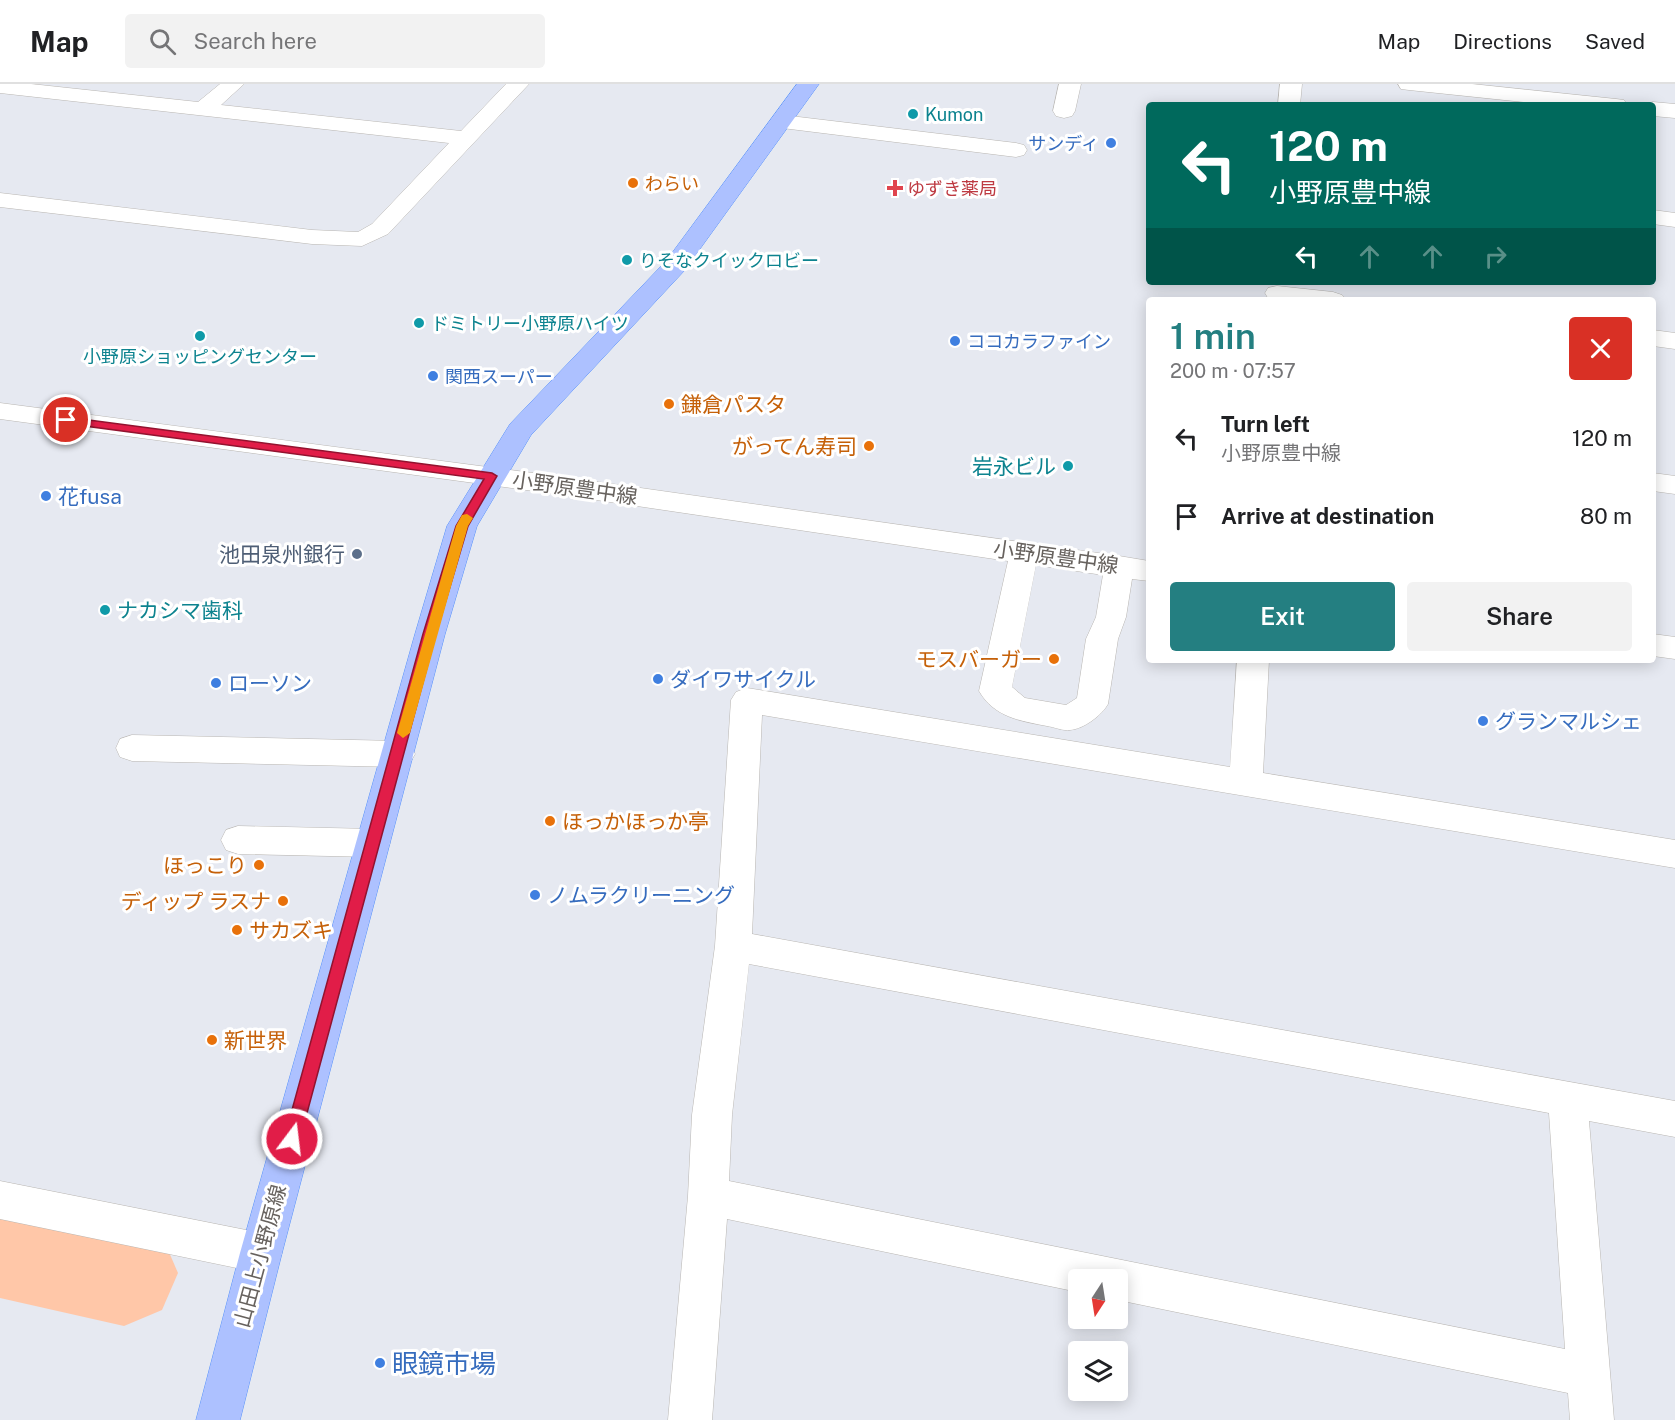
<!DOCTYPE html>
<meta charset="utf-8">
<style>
:root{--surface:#fff;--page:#f2f2f2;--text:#202124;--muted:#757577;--line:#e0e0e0;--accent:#247f81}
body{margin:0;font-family:"Public Sans","Noto Sans JP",sans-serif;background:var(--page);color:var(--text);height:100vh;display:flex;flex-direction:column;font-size:22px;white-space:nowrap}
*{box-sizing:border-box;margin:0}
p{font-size:20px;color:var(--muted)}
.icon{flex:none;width:33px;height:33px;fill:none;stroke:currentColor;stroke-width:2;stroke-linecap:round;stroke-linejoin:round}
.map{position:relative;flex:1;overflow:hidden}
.sheet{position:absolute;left:1146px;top:213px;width:510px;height:366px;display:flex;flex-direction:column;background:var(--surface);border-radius:6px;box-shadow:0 3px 15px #0003}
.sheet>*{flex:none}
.banner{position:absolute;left:1146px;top:18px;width:510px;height:183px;border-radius:6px;box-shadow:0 3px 15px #0003;background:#00695c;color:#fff;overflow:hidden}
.needle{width:39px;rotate:192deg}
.controls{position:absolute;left:1068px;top:1185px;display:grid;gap:12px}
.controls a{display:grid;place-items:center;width:60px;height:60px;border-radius:6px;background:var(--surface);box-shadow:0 3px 15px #0003;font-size:30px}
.pin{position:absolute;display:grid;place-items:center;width:51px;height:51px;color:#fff;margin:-26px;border:3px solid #fff;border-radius:50%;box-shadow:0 2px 6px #0007}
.me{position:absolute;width:66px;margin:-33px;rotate:15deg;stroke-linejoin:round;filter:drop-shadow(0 0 4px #0008)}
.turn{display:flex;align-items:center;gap:21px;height:126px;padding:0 24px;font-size:27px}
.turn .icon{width:78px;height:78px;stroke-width:2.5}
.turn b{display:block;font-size:42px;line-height:51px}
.lanes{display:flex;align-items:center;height:57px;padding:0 24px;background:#0003;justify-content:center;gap:30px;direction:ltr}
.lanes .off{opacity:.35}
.round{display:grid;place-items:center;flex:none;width:63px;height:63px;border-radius:6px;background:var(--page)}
.summary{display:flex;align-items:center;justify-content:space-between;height:102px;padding:0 24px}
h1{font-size:36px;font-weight:600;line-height:45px;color:var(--accent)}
.button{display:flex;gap:12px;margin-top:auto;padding:12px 24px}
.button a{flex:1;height:69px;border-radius:6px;background:var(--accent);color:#fff;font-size:24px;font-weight:600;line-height:69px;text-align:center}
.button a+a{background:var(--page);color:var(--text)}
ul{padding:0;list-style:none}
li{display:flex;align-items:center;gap:18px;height:78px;padding:0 24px}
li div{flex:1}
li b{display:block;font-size:22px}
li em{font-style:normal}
header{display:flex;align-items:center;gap:36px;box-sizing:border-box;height:84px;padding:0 30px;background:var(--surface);border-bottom:2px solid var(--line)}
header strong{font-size:28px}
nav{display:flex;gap:33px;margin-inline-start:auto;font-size:21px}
.search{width:420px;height:54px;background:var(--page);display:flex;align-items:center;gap:15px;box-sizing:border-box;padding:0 21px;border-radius:6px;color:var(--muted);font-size:22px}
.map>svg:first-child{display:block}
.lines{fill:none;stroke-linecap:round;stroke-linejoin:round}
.river{fill:#ffc7a8;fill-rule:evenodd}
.minor-casing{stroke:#b9b6b2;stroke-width:1}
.major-casing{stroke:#5691fa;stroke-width:1}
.minor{fill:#fff;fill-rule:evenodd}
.major{fill:#adc1ff;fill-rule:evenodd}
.route{fill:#e11d48;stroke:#92132f;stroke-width:1.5}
.slow{fill:#f59e0b}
.culture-dot{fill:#0f9aa8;stroke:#fff;stroke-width:2}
.shop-dot{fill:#3f7fe0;stroke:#fff;stroke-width:2}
.food-dot{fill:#e8710a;stroke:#fff;stroke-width:2}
.health-dot{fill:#e0444e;stroke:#fff;stroke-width:2}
.service-dot{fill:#5c6f8a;stroke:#fff;stroke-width:2}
.labels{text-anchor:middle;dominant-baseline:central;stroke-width:6;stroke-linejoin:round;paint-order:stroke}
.far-culture-label{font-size:18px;fill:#0d838f;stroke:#fff;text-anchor:start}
.far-shop-label{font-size:18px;fill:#366cbe;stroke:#fff;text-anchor:start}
.far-food-label{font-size:18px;fill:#c56008;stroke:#fff;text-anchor:start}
.far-health-label{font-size:18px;fill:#be3a42;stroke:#fff;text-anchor:start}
.food-label{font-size:21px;fill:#c56008;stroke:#fff;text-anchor:start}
.culture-label{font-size:21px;fill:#0d838f;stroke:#fff;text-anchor:end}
.street-label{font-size:21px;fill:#67625e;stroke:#fff}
.shop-label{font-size:21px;fill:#366cbe;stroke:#fff;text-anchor:start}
.service-label{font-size:21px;fill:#4e5e75;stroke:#fff;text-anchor:end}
.near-shop-label{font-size:26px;fill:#366cbe;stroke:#fff;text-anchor:start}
</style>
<header>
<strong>Map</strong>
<div class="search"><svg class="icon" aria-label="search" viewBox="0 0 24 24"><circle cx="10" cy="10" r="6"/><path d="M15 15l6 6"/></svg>Search here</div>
<nav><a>Map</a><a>Directions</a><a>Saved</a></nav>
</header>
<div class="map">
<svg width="1675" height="1336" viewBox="0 0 1675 1336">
<rect width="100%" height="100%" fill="#e6e9f1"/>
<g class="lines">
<path class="river" d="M 0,1112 L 124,1136 L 162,1152 L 178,1189 L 162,1226 L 124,1242 L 0,1214 Z"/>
<g class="minor-casing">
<g id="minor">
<path d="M 0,0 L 31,0 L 198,18 L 220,0 L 244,0 L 221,21 L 461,47 L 506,0 L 529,0 L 388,150 L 362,162 L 312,160 L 0,123 L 0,109 L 312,146 L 358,148 L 372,140 L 449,59 L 0,9 Z"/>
<path d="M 1059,0 L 1081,0 L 1075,27 L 1072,32 L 1064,34 L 1056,32 L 1053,27 Z"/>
<path d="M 1280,0 L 1302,0 L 1300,21 L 1278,21 Z"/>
<path d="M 1398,0 L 1472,0 L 1616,15 L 1624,16 L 1627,21 L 1552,21 L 1409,6 L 1401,5 Z"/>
<path d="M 1653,18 L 1675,20 L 1675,34 L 1653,32 L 1653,21 L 1645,21 Z"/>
<path d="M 782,31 L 1016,59 L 1024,61 L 1027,66 L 1024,71 L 1016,73 L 774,43 L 771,38 L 774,33 Z"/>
<path d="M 1653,126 L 1675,129 L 1675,143 L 1653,140 Z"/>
<path d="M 1277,202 L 1333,208 L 1342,211 L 1346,216 L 1268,214 L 1265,209 L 1268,204 Z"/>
<path d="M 1653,246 L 1675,249 L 1675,265 L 1653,262 Z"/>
<path d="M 0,319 L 556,392 L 1119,472 L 1149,477 L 1149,497 L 1132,495 L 1126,533 L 1118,555 L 1108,620 C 1102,631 1084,645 1070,646 C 1063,647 1054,643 1047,642 C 1020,637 994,633 979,607 L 1008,477 L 556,410 L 0,335 ZM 1036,481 L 1103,491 L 1096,533 L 1086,555 L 1077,614 L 1066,621 L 1025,614 L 1012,603 Z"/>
<path d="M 1653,389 L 1675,392 L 1675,410 L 1653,407 Z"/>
<path d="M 1653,550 L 1675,553 L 1675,575 L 1653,572 Z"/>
<path d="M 1237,576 L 1269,576 L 1263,689 L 1675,756 L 1675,784 L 762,631 L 752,850 L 1675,1017 L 1675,1053 L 1589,1037 L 1614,1336 L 1570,1336 L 1568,1309 L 1118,1216 L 1118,1196 L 1078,1196 L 1078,1208 L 727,1135 L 712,1336 L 668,1336 L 688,1112 L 692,1031 L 715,862 L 731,616 L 736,608 L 747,604 L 1230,683 ZM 749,880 L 1549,1029 L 1565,1265 L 729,1097 L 732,1031 Z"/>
<path d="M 132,651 L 398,657 L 410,661 L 415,670 L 410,679 L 398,683 L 132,677 L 120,673 L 116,664 L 120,655 Z"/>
<path d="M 238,742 L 373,745 L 385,749 L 390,759 L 385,769 L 373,773 L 238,770 L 226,766 L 221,756 L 226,746 Z"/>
<path d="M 0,1097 L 261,1149 L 276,1155 L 282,1169 L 276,1183 L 261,1189 L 0,1135 Z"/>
</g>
</g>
<g class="major-casing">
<path id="major" d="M 797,0 L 819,0 L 684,187 L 531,351 L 477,442 L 445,550 L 282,1169 L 240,1336 L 196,1336 L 240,1169 L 415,550 L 447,442 L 510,340 L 666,177 Z"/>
</g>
<use href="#minor" class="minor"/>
<use href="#major" class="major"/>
</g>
<path class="route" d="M 66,333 L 492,389 L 497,392 L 468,442 L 436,550 L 300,1055 L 298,1060 L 292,1062 L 286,1060 L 284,1055 L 423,550 L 456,442 L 484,395 L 62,339 L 62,334 Z"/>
<path class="slow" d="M 467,430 L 473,434 L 468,442 L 410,649 L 403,654 L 397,649 L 456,442 L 462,431 Z"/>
<g class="culture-dot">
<circle cx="913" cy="30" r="6"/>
<circle cx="627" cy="176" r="6"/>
<circle cx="419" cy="239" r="6"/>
<circle cx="200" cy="252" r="6"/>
<circle cx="1068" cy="382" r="6"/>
<circle cx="105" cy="526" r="6"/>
</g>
<g class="shop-dot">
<circle cx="1111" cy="59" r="6"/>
<circle cx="955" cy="257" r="6"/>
<circle cx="433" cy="292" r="6"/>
<circle cx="46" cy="412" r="6"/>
<circle cx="658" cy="595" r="6"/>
<circle cx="216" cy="599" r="6"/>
<circle cx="1483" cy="637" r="6"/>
<circle cx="535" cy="811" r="6"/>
<circle cx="380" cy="1279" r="6"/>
</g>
<g class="food-dot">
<circle cx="633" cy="99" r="6"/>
<circle cx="669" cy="320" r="6"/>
<circle cx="869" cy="362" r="6"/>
<circle cx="1054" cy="575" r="6"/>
<circle cx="550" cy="737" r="6"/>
<circle cx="259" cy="781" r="6"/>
<circle cx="283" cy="817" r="6"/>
<circle cx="237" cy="846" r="6"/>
<circle cx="212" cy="956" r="6"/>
</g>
<path class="health-dot" d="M892 95h6v6h6v6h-6v6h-6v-6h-6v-6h6z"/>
<circle class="service-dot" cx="357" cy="470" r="6"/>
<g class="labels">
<g class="far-culture-label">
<text x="925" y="30">Kumon</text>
<text x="639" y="176">りそなクイックロビー</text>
<text x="431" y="239">ドミトリー小野原ハイツ</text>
<text x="200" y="272" text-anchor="middle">小野原ショッピングセンター</text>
</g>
<g class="far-shop-label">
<text x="1099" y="59" text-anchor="end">サンディ</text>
<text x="967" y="257">ココカラファイン</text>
<text x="445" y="292">関西スーパー</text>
</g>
<g class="far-food-label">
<text x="645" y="99">わらい</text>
</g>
<g class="far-health-label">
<text x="907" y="104">ゆずき薬局</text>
</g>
<g class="food-label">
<text x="681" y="320">鎌倉パスタ</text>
<text x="857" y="362" text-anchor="end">がってん寿司</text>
<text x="1042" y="575" text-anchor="end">モスバーガー</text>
<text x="562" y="737">ほっかほっか亭</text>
<text x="247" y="781" text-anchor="end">ほっこり</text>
<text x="271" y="817" text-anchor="end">ディップ ラスナ</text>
<text x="249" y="846">サカズキ</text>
<text x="224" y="956">新世界</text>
</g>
<g class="culture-label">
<text x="1056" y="382">岩永ビル</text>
<text x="117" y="526" text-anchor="start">ナカシマ歯科</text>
</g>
<g class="street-label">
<text transform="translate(575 404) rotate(8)">小野原豊中線</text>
<text transform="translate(1056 473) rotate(8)">小野原豊中線</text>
<text transform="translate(260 1172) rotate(-75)">山田上小野原線</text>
</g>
<g class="shop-label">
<text x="58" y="412">花fusa</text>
<text x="670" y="595">ダイワサイクル</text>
<text x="228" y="599">ローソン</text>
<text x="1495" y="637">グランマルシェ</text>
<text x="547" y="811">ノムラクリーニング</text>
</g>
<g class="service-label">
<text x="345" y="470">池田泉州銀行</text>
</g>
<g class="near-shop-label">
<text x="392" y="1279">眼鏡市場</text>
</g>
</g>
</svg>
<div class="controls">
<a><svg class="needle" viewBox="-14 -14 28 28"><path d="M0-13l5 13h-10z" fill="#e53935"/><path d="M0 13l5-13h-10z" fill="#757577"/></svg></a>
<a><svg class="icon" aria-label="layers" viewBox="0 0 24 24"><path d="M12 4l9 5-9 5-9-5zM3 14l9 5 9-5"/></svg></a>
</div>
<div class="pin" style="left:66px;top:336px;background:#d93025"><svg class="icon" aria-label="arrive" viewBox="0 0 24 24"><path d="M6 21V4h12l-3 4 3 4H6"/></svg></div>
<svg class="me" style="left:292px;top:1055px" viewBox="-20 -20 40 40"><circle r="17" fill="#e11d48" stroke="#fff" stroke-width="3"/><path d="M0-11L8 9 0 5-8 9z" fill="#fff"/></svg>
<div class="banner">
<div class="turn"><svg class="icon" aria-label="left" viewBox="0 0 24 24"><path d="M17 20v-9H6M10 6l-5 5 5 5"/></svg><div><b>120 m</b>小野原豊中線</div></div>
<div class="lanes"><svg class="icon" aria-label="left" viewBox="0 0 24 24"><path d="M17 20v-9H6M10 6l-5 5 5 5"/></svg><svg class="icon off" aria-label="ahead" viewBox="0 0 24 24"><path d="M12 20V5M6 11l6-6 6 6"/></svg><svg class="icon off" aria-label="ahead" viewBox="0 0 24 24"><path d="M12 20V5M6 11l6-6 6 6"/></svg><svg class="icon off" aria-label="right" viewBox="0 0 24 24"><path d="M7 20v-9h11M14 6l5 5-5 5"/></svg></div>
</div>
<section class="sheet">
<div class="summary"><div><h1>1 min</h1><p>200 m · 07:57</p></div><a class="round" style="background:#d93025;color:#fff"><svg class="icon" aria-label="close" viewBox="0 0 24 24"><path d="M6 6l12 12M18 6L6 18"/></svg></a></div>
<ul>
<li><svg class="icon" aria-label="left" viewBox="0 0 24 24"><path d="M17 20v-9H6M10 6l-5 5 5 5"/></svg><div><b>Turn left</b><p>小野原豊中線</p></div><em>120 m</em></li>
<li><svg class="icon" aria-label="arrive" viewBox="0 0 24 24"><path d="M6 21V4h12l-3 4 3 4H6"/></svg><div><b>Arrive at destination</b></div><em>80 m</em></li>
</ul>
<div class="button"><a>Exit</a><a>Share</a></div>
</section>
</div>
